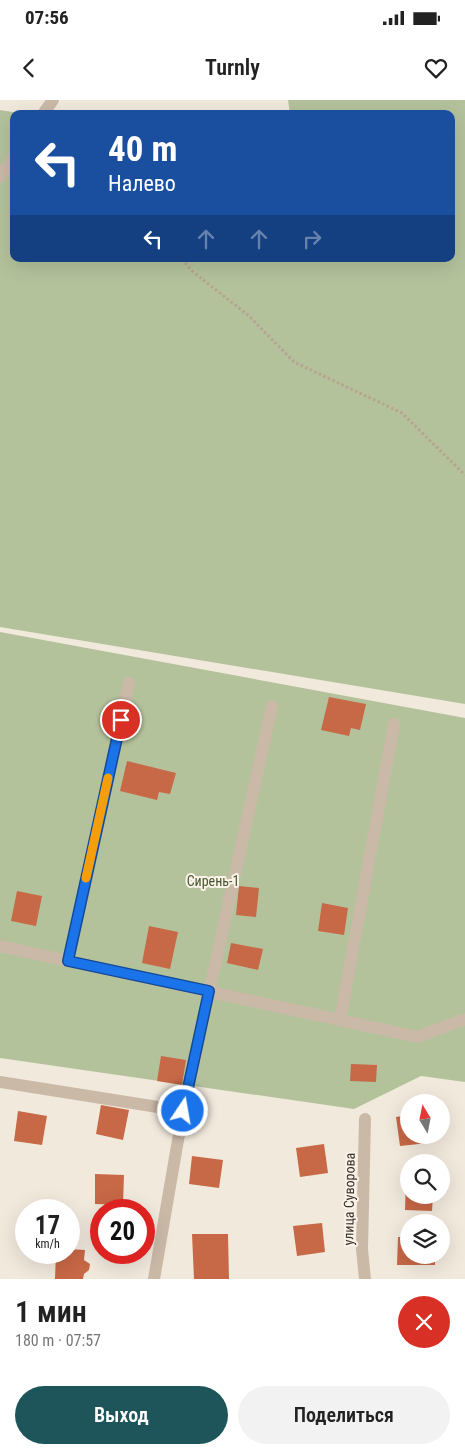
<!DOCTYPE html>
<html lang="ru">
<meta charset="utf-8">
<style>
:root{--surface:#fff;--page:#f2f2f2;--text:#222;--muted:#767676;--accent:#1d555a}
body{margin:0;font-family:"Roboto Condensed",sans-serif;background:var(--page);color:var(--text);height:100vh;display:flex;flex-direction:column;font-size:19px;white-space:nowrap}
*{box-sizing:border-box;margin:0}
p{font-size:16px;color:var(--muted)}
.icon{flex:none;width:28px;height:28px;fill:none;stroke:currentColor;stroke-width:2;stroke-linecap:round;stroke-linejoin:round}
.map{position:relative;height:1179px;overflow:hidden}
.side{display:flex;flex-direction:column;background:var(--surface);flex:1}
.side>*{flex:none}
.guide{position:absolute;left:10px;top:10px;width:445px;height:152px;border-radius:10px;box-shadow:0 5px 20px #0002;background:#1a4fa0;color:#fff;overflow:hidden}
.needle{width:32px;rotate:350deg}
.fabs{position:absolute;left:400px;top:994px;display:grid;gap:10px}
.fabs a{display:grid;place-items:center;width:50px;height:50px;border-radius:50%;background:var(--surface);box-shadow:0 5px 20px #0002;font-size:25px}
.speed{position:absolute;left:15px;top:1099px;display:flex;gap:10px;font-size:25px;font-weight:700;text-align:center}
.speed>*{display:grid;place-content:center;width:65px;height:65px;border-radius:50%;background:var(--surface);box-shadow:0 5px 20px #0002;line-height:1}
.speed small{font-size:12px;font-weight:400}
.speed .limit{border:8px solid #d22;background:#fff;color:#111}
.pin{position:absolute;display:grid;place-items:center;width:42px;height:42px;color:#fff;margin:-21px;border:2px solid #fff;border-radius:50%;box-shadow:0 1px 5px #0007}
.me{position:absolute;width:55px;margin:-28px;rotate:12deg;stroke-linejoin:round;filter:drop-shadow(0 0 4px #0008)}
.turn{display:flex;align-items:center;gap:18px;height:105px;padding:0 15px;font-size:22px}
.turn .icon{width:65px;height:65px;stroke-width:2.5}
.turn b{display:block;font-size:35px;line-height:42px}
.lanes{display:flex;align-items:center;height:48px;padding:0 15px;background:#0003;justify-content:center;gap:25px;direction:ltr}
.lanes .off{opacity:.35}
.round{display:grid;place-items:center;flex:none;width:52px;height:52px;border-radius:26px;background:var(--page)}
.summary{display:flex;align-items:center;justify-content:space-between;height:85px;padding:0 15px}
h1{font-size:30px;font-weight:600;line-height:38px}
.primary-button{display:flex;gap:10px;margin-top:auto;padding:10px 15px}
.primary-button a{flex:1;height:58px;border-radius:30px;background:var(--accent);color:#fff;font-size:20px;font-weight:600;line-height:58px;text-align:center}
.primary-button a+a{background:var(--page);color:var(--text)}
.status{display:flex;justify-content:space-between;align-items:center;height:35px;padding:0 25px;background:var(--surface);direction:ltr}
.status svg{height:14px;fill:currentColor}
header{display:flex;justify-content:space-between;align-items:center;height:65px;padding:0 15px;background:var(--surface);font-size:22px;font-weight:600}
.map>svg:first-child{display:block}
.green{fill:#b4c29c}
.building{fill:#c76846}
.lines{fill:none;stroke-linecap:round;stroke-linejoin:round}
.path{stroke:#b7a392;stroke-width:3;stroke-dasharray:2.5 2.5;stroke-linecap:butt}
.minor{stroke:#cbb9a8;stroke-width:12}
.route-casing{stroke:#114b97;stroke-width:12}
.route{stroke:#1a73e8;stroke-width:9}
.slow{stroke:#f59e0b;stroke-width:9}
.labels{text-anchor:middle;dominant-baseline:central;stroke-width:4;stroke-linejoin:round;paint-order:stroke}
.park-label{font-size:14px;fill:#46562c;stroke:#faf3e9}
.street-label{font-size:14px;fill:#382e28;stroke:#faf3e9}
</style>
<div class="status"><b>07:56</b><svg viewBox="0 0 49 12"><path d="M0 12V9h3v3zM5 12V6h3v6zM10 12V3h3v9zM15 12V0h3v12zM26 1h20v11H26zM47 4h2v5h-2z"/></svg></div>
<header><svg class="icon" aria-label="back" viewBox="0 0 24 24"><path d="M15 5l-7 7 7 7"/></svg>Turnly<svg class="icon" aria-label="heart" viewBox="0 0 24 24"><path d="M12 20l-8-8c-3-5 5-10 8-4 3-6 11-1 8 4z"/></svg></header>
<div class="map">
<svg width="465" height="1179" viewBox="0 0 465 1179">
<rect width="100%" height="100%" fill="#f2e9dd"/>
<g class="green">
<path d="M 288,0 L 465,0 L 465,604 L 0,527 L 0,10 L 25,14 L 14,14 L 14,159 L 451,159 L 451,14 L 290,14 Z"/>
<path d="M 0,532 L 465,618 L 465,982 L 421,976 L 354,1009 L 0,958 Z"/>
</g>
<g class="building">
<path d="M 329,597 L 366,604 L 360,630 L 351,628 L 349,636 L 321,630 Z"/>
<path d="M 127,661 L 176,673 L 170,694 L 159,692 L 157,700 L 120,691 Z"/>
<path d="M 239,786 L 259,788 L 256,817 L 236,815 Z"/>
<path d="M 17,791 L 42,796 L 36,826 L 11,821 Z"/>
<path d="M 322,803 L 348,808 L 344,835 L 318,831 Z"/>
<path d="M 149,826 L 178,832 L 170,869 L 142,863 Z"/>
<path d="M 231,843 L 263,849 L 258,870 L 227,863 Z"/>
<path d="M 161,956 L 186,960 L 182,985 L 157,981 Z"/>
<path d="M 351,964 L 377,965 L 376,982 L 350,981 Z"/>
<path d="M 101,1005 L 129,1010 L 123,1040 L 96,1034 Z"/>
<path d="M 18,1011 L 47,1016 L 42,1045 L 14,1041 Z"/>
<path d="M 409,1015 L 409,1035 L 427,1035 L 428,1043 L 400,1046 L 396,1017 Z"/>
<path d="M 324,1044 L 328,1073 L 300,1077 L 296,1048 Z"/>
<path d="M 192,1056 L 223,1060 L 219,1088 L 189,1084 Z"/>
<path d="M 95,1074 L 124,1075 L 123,1105 L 95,1104 Z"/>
<path d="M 406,1080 L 409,1080 L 409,1095 L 433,1095 L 432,1111 L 405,1110 Z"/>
<path d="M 322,1123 L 325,1152 L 297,1156 L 293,1126 Z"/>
<path d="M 192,1134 L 228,1134 L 229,1179 L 194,1179 Z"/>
<path d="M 398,1137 L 409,1137 L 409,1155 L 435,1155 L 435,1165 L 397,1165 Z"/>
<path d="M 69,1149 L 85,1150 L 84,1160 L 90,1164 L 89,1170 L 84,1174 L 83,1179 L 55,1179 L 56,1152 L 69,1152 Z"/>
</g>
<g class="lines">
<path class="path" d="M 182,159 L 192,171 L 249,216 L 294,262 L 402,313 L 465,375"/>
<g class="minor">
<path d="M 43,14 L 53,0"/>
<path d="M 0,77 L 14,57"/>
<path d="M 0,846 L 417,937 L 465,919"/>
<path d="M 68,861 L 129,583"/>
<path d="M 340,920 L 394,624"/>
<path d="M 0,982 L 183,1011"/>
<path d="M 154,1179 L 183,1011 L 272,606"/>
<path d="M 365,1179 L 362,1149 L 365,1019"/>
</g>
</g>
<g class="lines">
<g class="route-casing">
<path id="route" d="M 121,620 L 68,861 L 209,891 L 183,1011"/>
</g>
<use href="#route" class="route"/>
<path class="slow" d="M 86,778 L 108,678"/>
</g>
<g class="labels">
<g class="park-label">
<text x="213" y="781">Сирень-1</text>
</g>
<g class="street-label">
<text transform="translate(349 1099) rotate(-89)">улица Суворова</text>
</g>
</g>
</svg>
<div class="fabs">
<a><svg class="needle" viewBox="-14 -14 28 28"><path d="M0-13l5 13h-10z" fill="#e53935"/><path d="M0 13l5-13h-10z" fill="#767676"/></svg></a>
<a><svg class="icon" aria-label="search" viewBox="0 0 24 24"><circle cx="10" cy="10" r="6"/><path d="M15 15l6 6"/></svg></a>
<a><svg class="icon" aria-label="layers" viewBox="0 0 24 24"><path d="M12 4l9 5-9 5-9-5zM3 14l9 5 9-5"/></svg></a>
</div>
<div class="speed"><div>17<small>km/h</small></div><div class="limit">20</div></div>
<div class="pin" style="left:121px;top:620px;background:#d93025"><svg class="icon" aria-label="arrive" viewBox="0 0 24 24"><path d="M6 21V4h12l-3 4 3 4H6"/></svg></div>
<svg class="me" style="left:183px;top:1011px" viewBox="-20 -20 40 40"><circle r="17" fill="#1a73e8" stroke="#fff" stroke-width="3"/><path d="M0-11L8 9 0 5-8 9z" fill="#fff"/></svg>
<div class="guide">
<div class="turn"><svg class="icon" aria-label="left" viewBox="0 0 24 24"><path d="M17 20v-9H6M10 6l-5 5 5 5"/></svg><div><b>40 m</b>Налево</div></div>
<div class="lanes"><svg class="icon" aria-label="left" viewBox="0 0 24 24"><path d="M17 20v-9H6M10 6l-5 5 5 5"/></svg><svg class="icon off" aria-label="ahead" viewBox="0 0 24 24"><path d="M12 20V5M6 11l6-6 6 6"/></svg><svg class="icon off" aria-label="ahead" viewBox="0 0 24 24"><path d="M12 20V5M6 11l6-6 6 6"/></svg><svg class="icon off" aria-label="right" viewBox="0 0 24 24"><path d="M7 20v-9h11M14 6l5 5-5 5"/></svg></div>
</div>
</div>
<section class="side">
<div class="summary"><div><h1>1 мин</h1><p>180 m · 07:57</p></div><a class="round" style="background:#d93025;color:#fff"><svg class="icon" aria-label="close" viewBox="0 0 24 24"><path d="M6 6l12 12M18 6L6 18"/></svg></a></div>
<div class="primary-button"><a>Выход</a><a>Поделиться</a></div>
</section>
